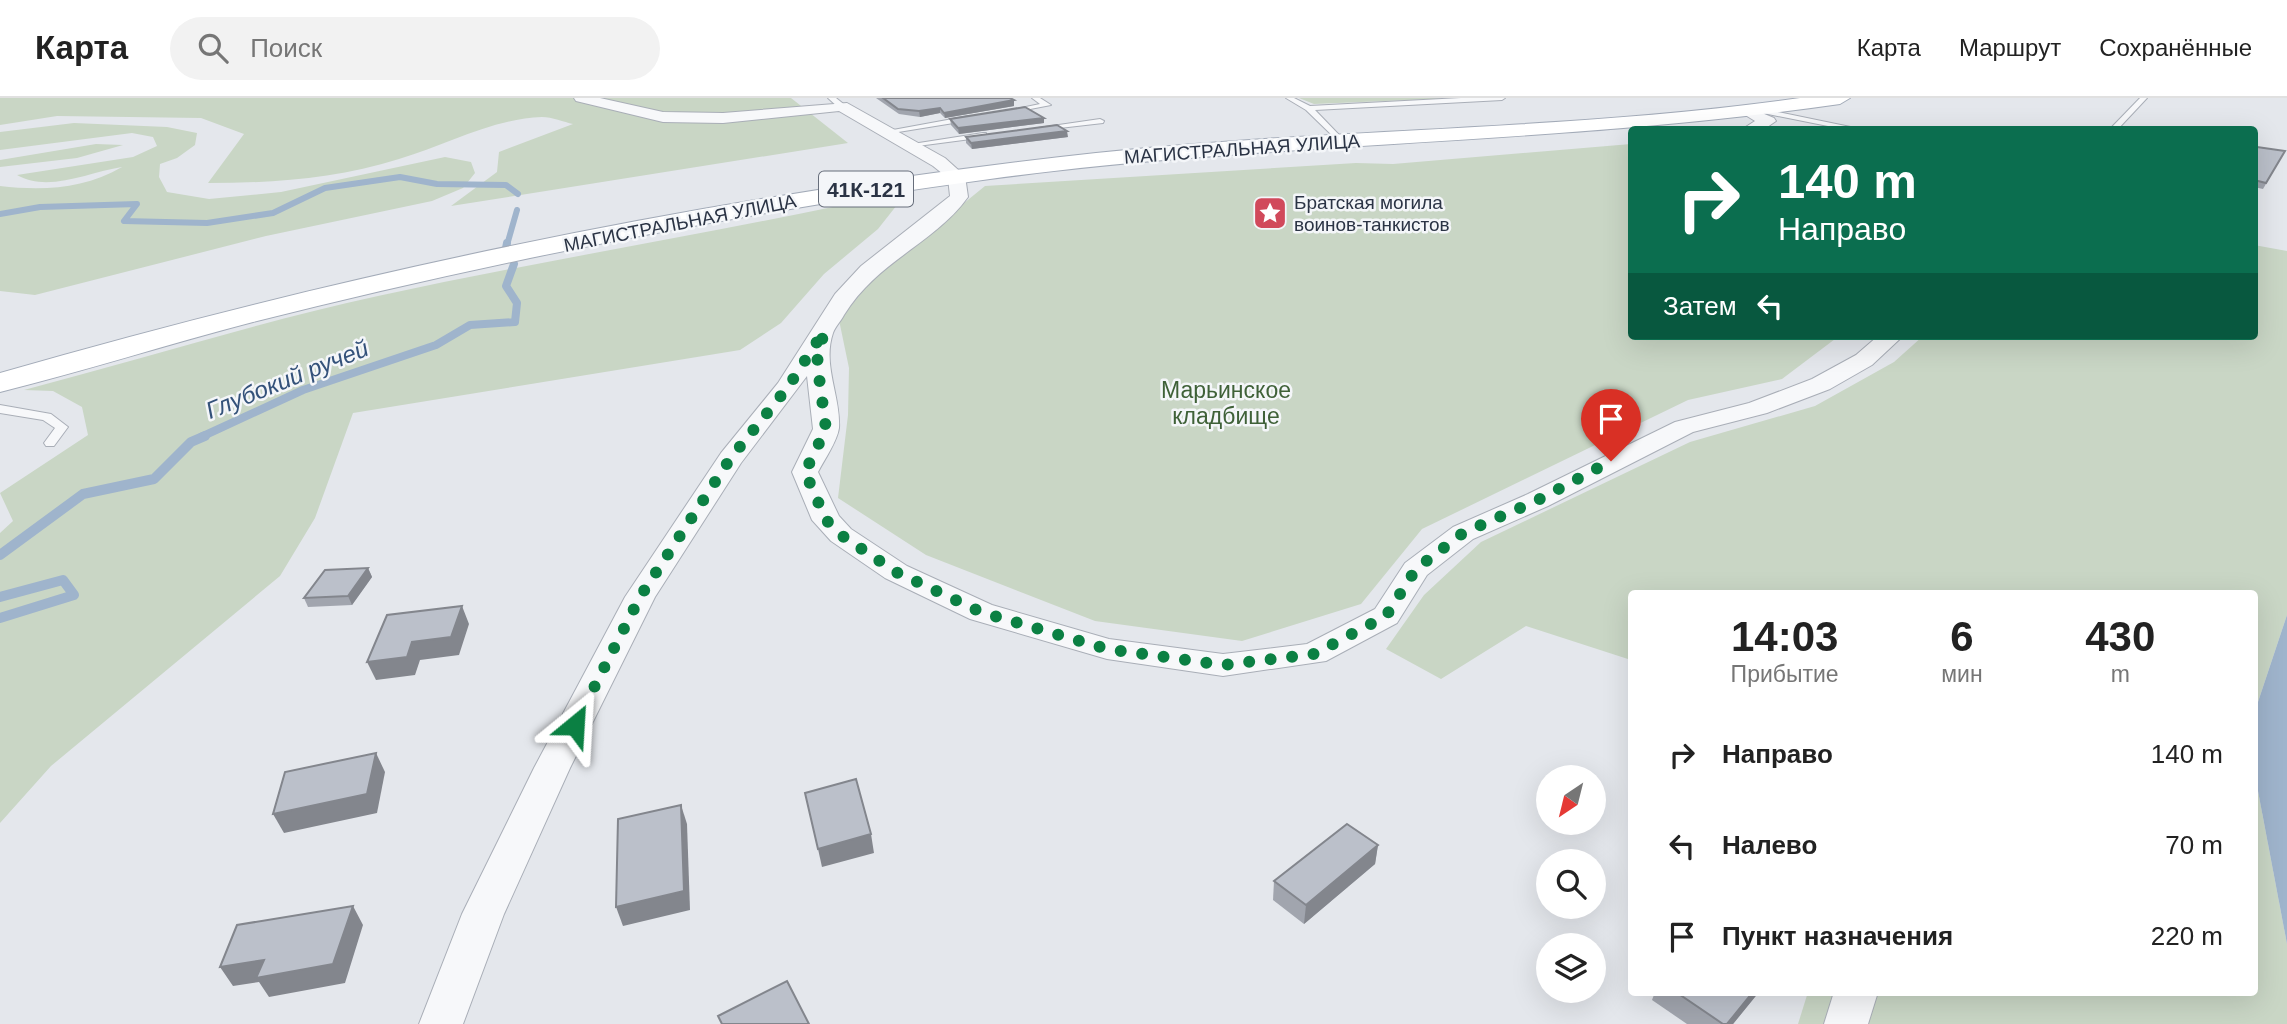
<!DOCTYPE html>
<html lang="ru">
<meta charset="utf-8">
<style>
:root{--surface:#fff;--page:#f2f2f2;--text:#222;--muted:#767676;--line:#e0e0e0}
body{margin:0;font-family:Arial,sans-serif;background:var(--page);color:var(--text);height:100vh;display:flex;flex-direction:column;font-size:26px;white-space:nowrap}
*{box-sizing:border-box;margin:0}
p{font-size:23px;color:var(--muted)}
.icon{flex:none;width:38px;height:38px;fill:none;stroke:currentColor;stroke-width:2;stroke-linecap:round;stroke-linejoin:round}
.map{position:relative;flex:1;overflow:hidden}
.drawer{position:absolute;left:1628px;top:492px;width:630px;height:406px;display:flex;flex-direction:column;background:var(--surface);border-radius:7px;box-shadow:0 7px 28px #0002}
.drawer>*{flex:none}
.hud{position:absolute;left:1628px;top:28px;width:630px;height:214px;border-radius:7px;box-shadow:0 7px 28px #0002;background:#0b6e4f;color:#fff;overflow:hidden}
.needle{width:46px;rotate:215deg}
.tools{position:absolute;left:1536px;top:667px;display:grid;gap:14px}
.tools a{display:grid;place-items:center;width:70px;height:70px;border-radius:50%;background:var(--surface);box-shadow:0 7px 28px #0002;font-size:35px}
.pin{position:absolute;display:grid;place-items:center;width:60px;height:60px;color:#fff;margin:-72px -30px;border-radius:50% 50% 50% 0;rotate:-45deg;box-shadow:0 0 7px #0007}
.pin .icon{rotate:45deg}
.me{position:absolute;width:77px;margin:-38px;rotate:27deg;stroke-linejoin:round;filter:drop-shadow(0 0 5px #0008)}
.turn{display:flex;align-items:center;gap:24px;height:147px;padding:0 35px;font-size:32px}
.turn .icon{width:91px;height:91px;stroke-width:2.5}
.turn b{display:block;font-size:49px;line-height:60px}
.then{display:flex;align-items:center;height:66px;padding:0 35px;background:#0003;gap:14px;font-size:26px}
.eta{display:flex;justify-content:space-evenly;align-items:center;height:119px;text-align:center}
.eta b{font-size:42px;font-weight:700;line-height:49px}
ul{padding:0;list-style:none}
li{display:flex;align-items:center;gap:21px;height:91px;padding:0 35px}
li div{flex:1}
li b{display:block;font-size:26px}
li em{font-style:normal}
header{display:flex;align-items:center;gap:42px;box-sizing:border-box;height:98px;padding:0 35px;background:var(--surface);border-bottom:2px solid var(--line)}
header strong{font-size:33px}
nav{display:flex;gap:38px;margin-inline-start:auto;font-size:24px}
.search{width:490px;height:63px;background:var(--page);display:flex;align-items:center;gap:18px;box-sizing:border-box;padding:0 24px;border-radius:38px;color:var(--muted);font-size:26px}
.map>svg:first-child{display:block}
.green{fill:#c9d6c5}
.water{fill:#9fb4cc}
.lines{fill:none;stroke-linecap:round;stroke-linejoin:round}
.stream-far2{stroke:#9fb4cc;stroke-width:6}
.stream-far1{stroke:#9fb4cc;stroke-width:8}
.stream{stroke:#9fb4cc;stroke-width:10}
.lane-casing{stroke:#a9aeb7;stroke-width:2}
.street-casing{stroke:#a9aeb7;stroke-width:2}
.primary-casing{stroke:#a3abb8;stroke-width:2}
.lane{fill:#f7f8fa;fill-rule:evenodd}
.street{fill:#f7f8fa;fill-rule:evenodd}
.primary{fill:#fff;fill-rule:evenodd}
.wall{fill:#a1a5ae}
.shaded-wall{fill:#83868d}
.building{fill:#bbc0ca;stroke:#83868d;stroke-width:2}
.route{stroke:#0b8043;stroke-width:12;stroke-dasharray:0 21.6}
.labels{text-anchor:middle;dominant-baseline:central;stroke-width:5;stroke-linejoin:round;paint-order:stroke}
.far-street-label{font-size:19px;fill:#2b3445;stroke:#f4f6f9}
.far-poi-label{font-size:19px;fill:#2b3445;stroke:#f4f6f9;text-anchor:start}
.shield{fill:#f4f6f9;stroke:#676e7b;stroke-width:2}
.shield-label{font-size:21px;font-weight:bold;fill:#2b3445}
.park-label{font-size:23px;fill:#3f6138;stroke:#f4f6f9}
.water-label{font-size:24px;font-style:italic;fill:#34527a;stroke:#f4f6f9}
</style>
<header>
<strong>Карта</strong>
<div class="search"><svg class="icon" aria-label="search" viewBox="0 0 24 24"><circle cx="10" cy="10" r="6"/><path d="M15 15l6 6"/></svg>Поиск</div>
<nav><a>Карта</a><a>Маршрут</a><a>Сохранённые</a></nav>
</header>
<div class="map">
<svg width="2287" height="926" viewBox="0 0 2287 926">
<rect width="100%" height="100%" fill="#e4e7ec"/>
<g class="green">
<path d="M 0,0 L 791,0 L 848,45 L 451,108 L 497,74 L 499,54 L 573,26 C 564,24 552,19 542,19 C 491,21 446,47 399,61 C 336,81 273,85 208,85 L 244,36 L 201,20 L 57,18 L 0,27 Z"/>
<path d="M 1299,0 L 1455,0 L 1314,6 Z"/>
<path d="M 74,25 L 167,29 L 197,35 L 195,47 L 177,60 L 160,66 L 159,79 L 167,94 L 209,101 L 281,94 L 445,59 L 471,64 L 475,75 L 463,90 L 432,103 L 266,138 L 35,197 L 0,193 L 0,88 C 43,93 84,91 122,69 C 89,74 48,95 17,77 L 133,59 L 157,48 L 153,39 L 132,35 L 0,52 L 0,34 Z"/>
<path d="M 96,46 L 123,47 L 77,60 L 0,69 L 0,62 Z"/>
<path d="M 1631,46 L 1631,238 L 1839,238 L 1782,281 L 1688,302 L 1422,431 L 1361,506 L 1242,543 L 1095,523 L 926,457 L 838,400 L 848,317 L 849,270 L 839,222 L 877,176 L 985,88 L 1356,65 L 1393,66 Z"/>
<path d="M 908,93 L 878,131 L 824,176 L 781,225 L 740,252 L 353,315 L 315,420 L 280,478 L 51,668 L 0,725 L 0,435 L 13,423 L 0,395 L 88,337 L 82,309 L 53,293 L 24,292 C 142,261 259,224 378,198 C 554,160 732,132 908,93 Z"/>
<path d="M 2254,147 L 2287,153 L 2287,517 L 2254,616 L 2254,495 L 1631,495 L 1631,562 L 1526,528 L 1441,581 L 1386,551 L 1424,497 L 1481,444 L 1690,344 L 1815,308 L 1894,264 L 1923,238 L 2254,238 Z"/>
<path d="M 2254,672 L 2287,846 L 2287,926 L 1798,926 L 1808,894 L 2254,894 Z"/>
</g>
<path class="water" d="M 2287,517 L 2287,846 L 2254,672 L 2254,616 Z"/>
<g class="lines">
<g class="stream-far2">
<path d="M 0,116 L 40,109 L 137,106 L 124,123 L 207,125 L 273,115 L 325,90 L 400,79 L 437,86 L 506,87 L 518,96"/>
<path d="M 507,147 L 517,112"/>
</g>
<g class="stream-far1">
<path d="M 506,150 L 507,145"/>
<path d="M 201,339 L 303,292 L 436,247 L 470,227 L 515,224 L 517,205 L 506,188 L 514,166"/>
</g>
<g class="stream">
<path d="M 0,457 L 83,396 L 154,381 L 191,344 L 205,338"/>
<path d="M 0,499 L 63,482 L 74,497 L 0,520"/>
</g>
<g class="lane-casing">
<g id="lane">
<path d="M 828,0 L 836,0 L 846,8 L 839,10 Z"/>
<path d="M 1032,0 L 1040,0 L 1051,7 L 1010,15 L 1006,13 L 1040,6 Z"/>
<path d="M 1286,0 L 1294,0 L 1310,8 L 1461,0 L 1505,0 L 1502,2 L 1315,12 L 1343,41 L 1344,43 L 1340,45 L 1306,12 Z"/>
<path d="M 2140,0 L 2147,0 L 2117,32 L 2109,32 Z"/>
<path d="M 1760,11 L 1763,11 L 1865,32 L 1848,32 L 1763,15 Z"/>
<path d="M 969,18 L 973,20 L 972,22 L 886,36 L 882,34 Z"/>
<path d="M 1100,21 L 1104,23 L 1103,25 L 1042,32 L 1038,30 Z"/>
<path d="M 983,35 L 986,35 L 986,39 L 910,49 L 906,47 Z"/>
<path d="M 0,307 L 51,316 L 68,329 L 54,348 L 46,348 L 44,345 L 55,330 L 43,322 L 0,315 Z"/>
</g>
</g>
<g class="street-casing">
<g id="street">
<path d="M 574,0 L 600,0 L 663,14 L 723,15 L 847,5 L 945,60 L 965,78 L 968,99 C 934,146 877,163 844,217 C 841,223 835,229 833,235 C 822,267 841,299 839,330 C 837,344 824,362 818,374 L 839,418 L 851,431 L 907,468 L 992,507 L 1109,541 L 1223,556 L 1307,546 L 1375,511 L 1405,465 L 1453,429 L 1528,396 L 1675,324 L 1749,305 L 1812,281 L 1856,257 L 1878,238 L 1903,238 L 1872,267 L 1830,291 L 1767,315 L 1693,334 L 1548,408 L 1473,441 L 1427,477 L 1397,525 L 1326,563 L 1223,578 L 1107,561 L 970,521 L 885,480 L 831,443 L 812,422 L 792,374 L 813,331 L 807,278 L 741,365 L 655,499 L 570,670 L 504,816 L 463,926 L 419,926 L 462,816 L 534,670 L 625,499 L 721,355 L 778,285 L 835,196 L 861,168 L 950,98 L 948,80 L 933,68 L 839,13 L 723,25 L 663,24 L 576,3 Z"/>
<path d="M 1750,10 L 1774,20 L 1776,23 L 1763,32 L 1741,32 L 1755,23 L 1742,15 Z"/>
<path d="M 1834,894 L 1878,894 L 1868,926 L 1824,926 Z"/>
</g>
</g>
<g class="primary-casing">
<path id="primary" d="M 1800,0 L 1850,0 L 1840,6 C 1558,47 1272,43 990,81 C 742,114 495,163 253,224 C 168,246 85,273 0,294 L 0,275 C 357,172 726,95 1096,55 C 1330,30 1566,33 1800,0 Z"/>
</g>
<use href="#lane" class="lane"/>
<use href="#street" class="street"/>
<use href="#primary" class="primary"/>
</g>
<g class="wall">
<path d="M 876,0 L 1010,0 L 1014,8 L 945,20 L 940,15 L 920,19 L 899,16 Z"/>
<path d="M 950,21 L 1044,25 L 959,36 L 951,27 Z"/>
<path d="M 966,39 L 1068,39 L 972,51 L 966,45 Z"/>
<path d="M 2254,53 L 2285,53 L 2263,91 L 2254,89 Z"/>
<path d="M 368,470 L 372,479 L 352,507 L 308,509 L 304,500 Z"/>
<path d="M 1378,747 L 1375,766 L 1304,826 L 1273,802 L 1274,783 Z"/>
<path d="M 1655,894 L 1759,894 L 1733,926 L 1687,926 L 1652,902 Z"/>
</g>
<g class="shaded-wall">
<path d="M 1014,2 L 1014,8 L 945,20 L 944,15 Z"/>
<path d="M 940,10 L 940,15 L 920,19 L 919,13 Z"/>
<path d="M 1044,20 L 1044,25 L 959,36 L 958,30 Z"/>
<path d="M 1067,33 L 1068,39 L 972,51 L 971,45 Z"/>
<path d="M 368,470 L 372,479 L 352,507 L 348,498 Z"/>
<path d="M 462,508 L 469,526 L 459,557 L 420,562 L 415,577 L 376,582 L 367,564 L 412,544 Z"/>
<path d="M 376,655 L 385,674 L 377,715 L 284,735 L 273,716 Z"/>
<path d="M 681,707 L 687,726 L 690,812 L 623,828 L 616,809 Z"/>
<path d="M 871,736 L 874,755 L 822,769 L 818,751 Z"/>
<path d="M 1378,747 L 1375,766 L 1304,826 L 1306,807 Z"/>
<path d="M 353,808 L 363,827 L 345,885 L 269,899 L 259,884 L 233,888 L 220,869 L 264,862 Z"/>
<path d="M 1753,894 L 1759,894 L 1733,926 L 1727,926 Z"/>
</g>
<g class="building">
<path d="M 883,0 L 1010,0 L 1014,2 L 944,15 L 940,10 L 919,13 L 898,11 Z"/>
<path d="M 1025,9 L 1044,20 L 958,30 L 950,21 Z"/>
<path d="M 1057,27 L 1067,33 L 971,45 L 966,39 Z"/>
<path d="M 2257,49 L 2285,53 L 2266,85 L 2254,82 L 2254,53 Z"/>
<path d="M 368,470 L 348,498 L 304,500 L 325,472 Z"/>
<path d="M 462,508 L 451,539 L 412,544 L 407,559 L 367,564 L 387,517 Z"/>
<path d="M 376,655 L 367,696 L 273,716 L 285,674 Z"/>
<path d="M 856,681 L 871,736 L 818,751 L 805,695 Z"/>
<path d="M 681,707 L 684,793 L 616,809 L 618,721 Z"/>
<path d="M 1347,726 L 1378,747 L 1306,807 L 1274,783 Z"/>
<path d="M 353,808 L 333,866 L 256,880 L 264,862 L 220,869 L 237,827 Z"/>
<path d="M 787,883 L 809,926 L 722,926 L 718,918 Z"/>
<path d="M 1676,894 L 1753,894 L 1727,926 L 1723,926 Z"/>
</g>
<g class="lines">
<path class="route" d="M 575,627 L 640,499 L 730,361 L 788,289 L 824,233 L 817,264 L 826,331 L 805,374 L 826,422 L 841,437 L 896,474 L 981,514 L 1107,551 L 1223,567 L 1314,556 L 1386,518 L 1416,471 L 1463,435 L 1538,402 L 1611,363"/>
</g>
<defs>
<g id="sight-square" transform="scale(1.75)"><rect x="-9" y="-9" width="18" height="18" rx="4" fill="#d1495b" stroke="#f4f6f9"/><path d="M0-6L1.8-2.2L6-1.7L2.9 1.2L3.7 5.4L0 3.3L-3.7 5.4L-2.9 1.2L-6-1.7L-1.8-2.2Z" fill="#fff"/></g>
</defs>
<g fill-rule="evenodd">
<use href="#sight-square" x="1270" y="115"/>
</g>
<g class="labels">
<g class="far-street-label">
<text transform="translate(1242 51) rotate(-4)">МАГИСТРАЛЬНАЯ УЛИЦА</text>
<text transform="translate(680 125) rotate(-11)">МАГИСТРАЛЬНАЯ УЛИЦА</text>
</g>
<g class="far-poi-label">
<text x="1294" y="104">Братская могила<tspan x="1294" dy="22">воинов-танкистов</tspan></text>
</g>
<rect class="shield" x="819" y="73.5" width="94" height="35" rx="5"/>
<g class="shield-label">
<text x="866" y="91">41К-121</text>
</g>
<g class="park-label">
<text x="1226" y="292">Марьинское<tspan x="1226" dy="26">кладбище</tspan></text>
</g>
<g class="water-label">
<text transform="translate(287 281) rotate(-22)">Глубокий ручей</text>
</g>
</g>
</svg>
<div class="tools">
<a><svg class="needle" viewBox="-14 -14 28 28"><path d="M0-13l5 13h-10z" fill="#e53935"/><path d="M0 13l5-13h-10z" fill="#767676"/></svg></a>
<a><svg class="icon" aria-label="search" viewBox="0 0 24 24"><circle cx="10" cy="10" r="6"/><path d="M15 15l6 6"/></svg></a>
<a><svg class="icon" aria-label="layers" viewBox="0 0 24 24"><path d="M12 4l9 5-9 5-9-5zM3 14l9 5 9-5"/></svg></a>
</div>
<div class="pin" style="left:1611px;top:363px;background:#d93025"><svg class="icon" aria-label="arrive" viewBox="0 0 24 24"><path d="M6 21V4h12l-3 4 3 4H6"/></svg></div>
<svg class="me" style="left:575px;top:627px" viewBox="-20 -20 40 40"><path d="M0-17L14 15 0 8-14 15z" fill="#0b8043" stroke="#fff" stroke-width="4"/></svg>
<div class="hud">
<div class="turn"><svg class="icon" aria-label="right" viewBox="0 0 24 24"><path d="M7 20v-9h11M14 6l5 5-5 5"/></svg><div><b>140 m</b>Направо</div></div>
<div class="then">Затем<svg class="icon" aria-label="left" viewBox="0 0 24 24"><path d="M17 20v-9H6M10 6l-5 5 5 5"/></svg></div>
</div>
<section class="drawer">
<div class="eta">
<div><b>14:03</b><p>Прибытие</p></div>
<div><b>6</b><p>мин</p></div>
<div><b>430</b><p>m</p></div>
</div>
<ul>
<li><svg class="icon" aria-label="right" viewBox="0 0 24 24"><path d="M7 20v-9h11M14 6l5 5-5 5"/></svg><div><b>Направо</b></div><em>140 m</em></li>
<li><svg class="icon" aria-label="left" viewBox="0 0 24 24"><path d="M17 20v-9H6M10 6l-5 5 5 5"/></svg><div><b>Налево</b></div><em>70 m</em></li>
<li><svg class="icon" aria-label="arrive" viewBox="0 0 24 24"><path d="M6 21V4h12l-3 4 3 4H6"/></svg><div><b>Пункт назначения</b></div><em>220 m</em></li>
</ul>
</section>
</div>
